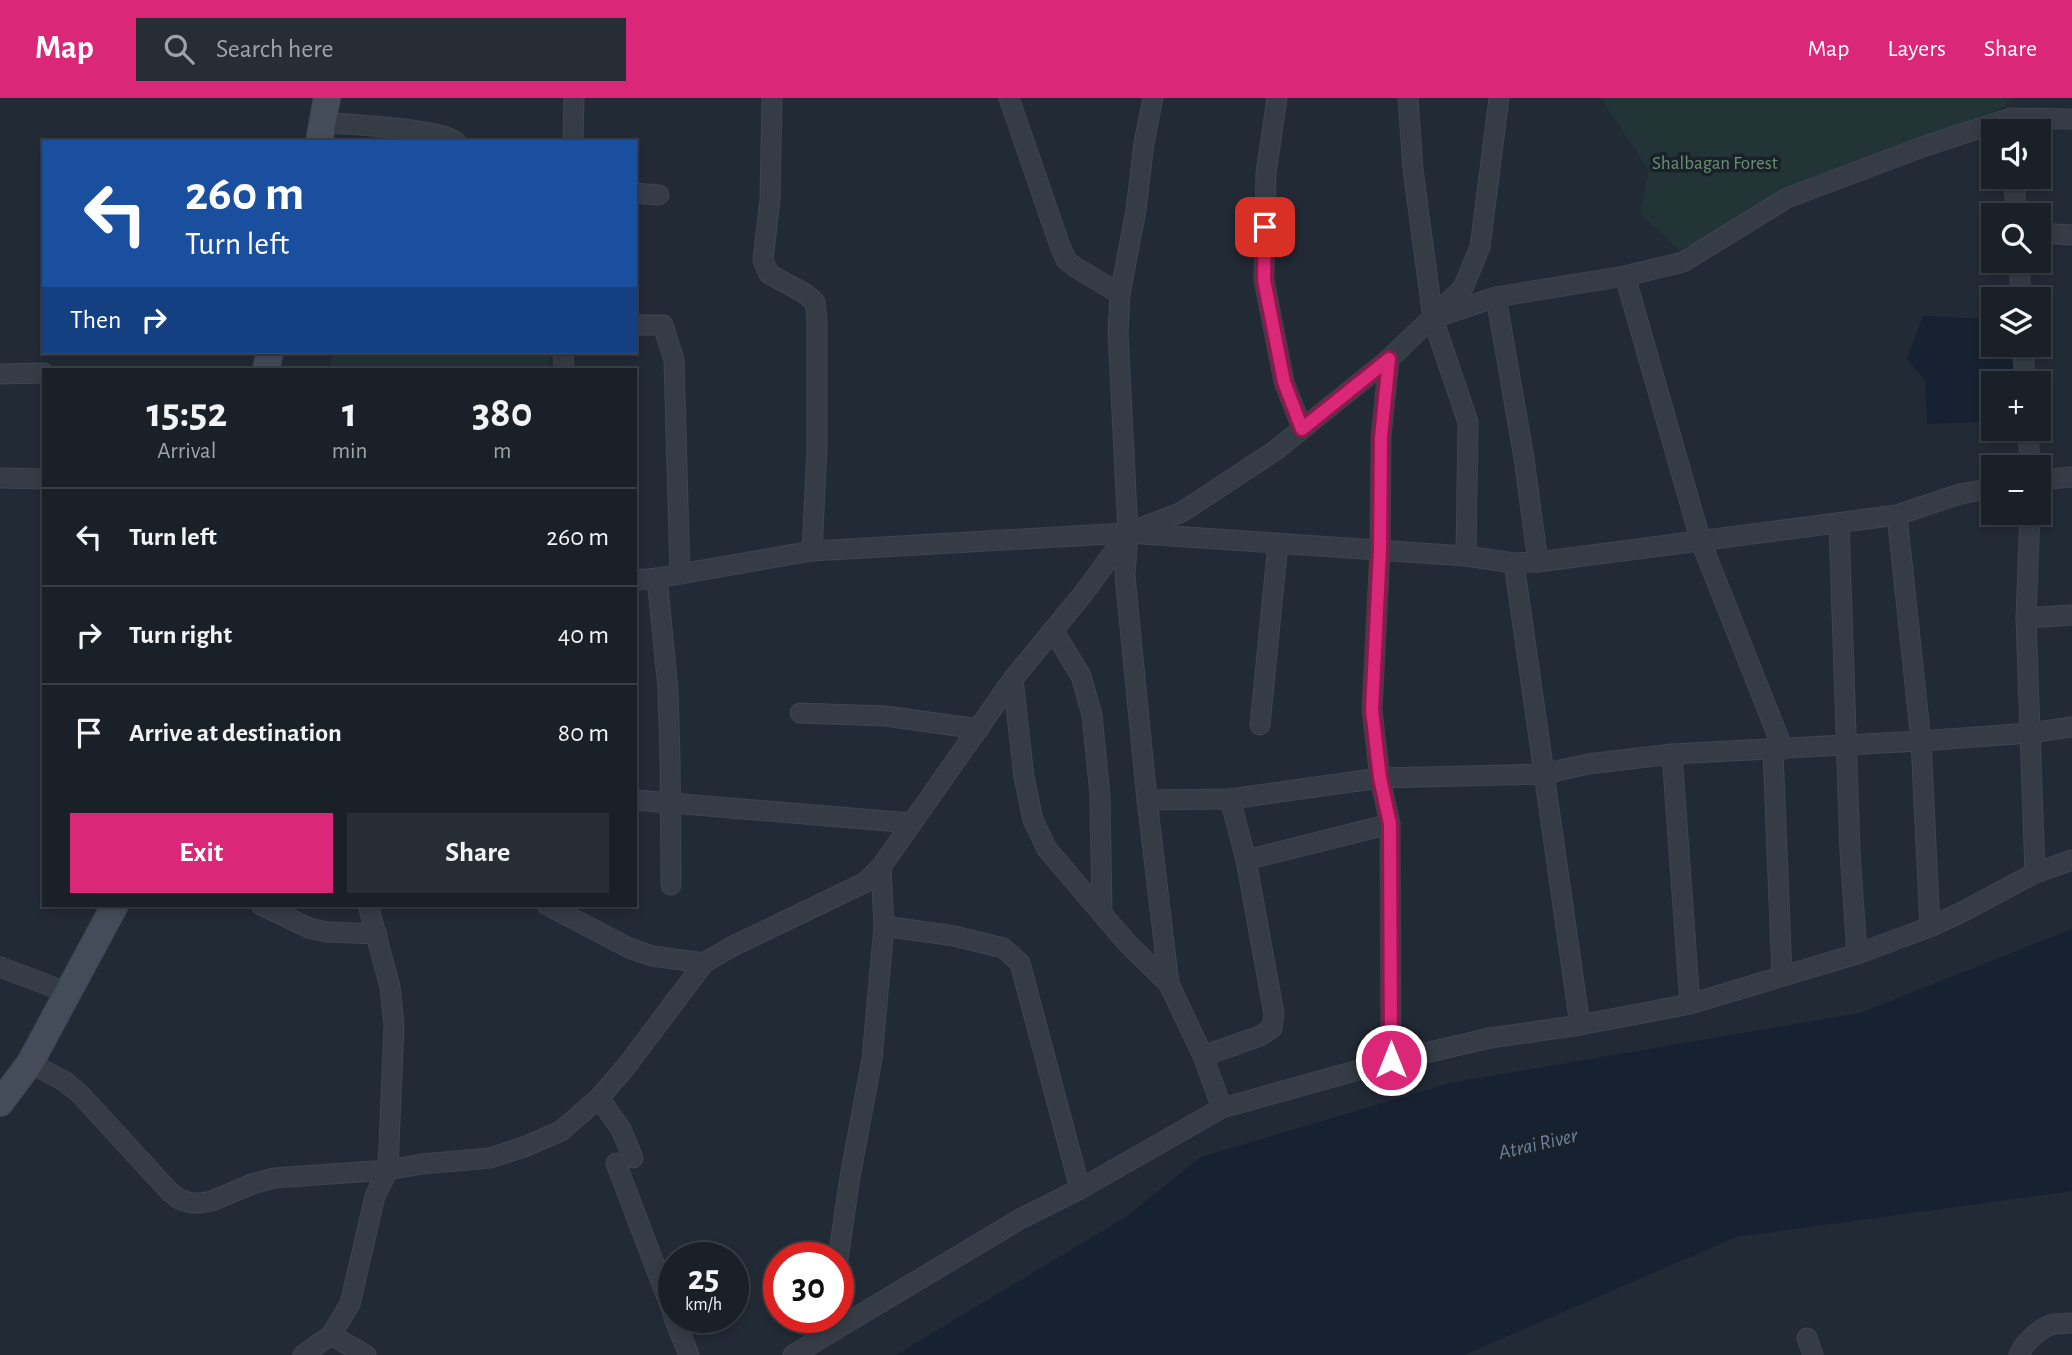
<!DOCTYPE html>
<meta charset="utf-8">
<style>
:root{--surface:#1a2028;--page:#272d34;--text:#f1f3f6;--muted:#9fa3a8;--line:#383e45;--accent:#db2777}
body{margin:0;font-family:"Alegreya Sans",sans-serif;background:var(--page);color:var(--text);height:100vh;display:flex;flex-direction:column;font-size:26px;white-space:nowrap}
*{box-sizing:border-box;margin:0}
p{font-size:23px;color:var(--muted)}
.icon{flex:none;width:38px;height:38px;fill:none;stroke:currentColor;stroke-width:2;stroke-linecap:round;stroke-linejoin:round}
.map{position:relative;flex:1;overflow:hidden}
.sheet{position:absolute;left:42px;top:270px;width:595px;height:539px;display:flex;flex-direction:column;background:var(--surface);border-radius:0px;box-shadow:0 4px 10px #0003,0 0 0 2px var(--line)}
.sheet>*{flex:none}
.banner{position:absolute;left:42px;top:42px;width:595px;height:214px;border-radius:0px;box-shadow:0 4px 10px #0003,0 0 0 2px var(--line);background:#1a4fa0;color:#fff;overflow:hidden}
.controls{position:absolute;left:1981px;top:21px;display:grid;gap:14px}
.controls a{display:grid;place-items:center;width:70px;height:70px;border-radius:0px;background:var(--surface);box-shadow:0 4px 10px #0003,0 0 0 2px var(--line);font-size:35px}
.speed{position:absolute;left:658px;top:1144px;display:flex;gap:14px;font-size:35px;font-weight:700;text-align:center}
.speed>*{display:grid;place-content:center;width:91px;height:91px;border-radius:50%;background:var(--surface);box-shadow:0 4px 10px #0003,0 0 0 2px var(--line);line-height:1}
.speed small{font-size:18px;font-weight:400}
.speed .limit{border:10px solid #d22;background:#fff;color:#111}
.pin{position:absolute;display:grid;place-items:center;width:60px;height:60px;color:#fff;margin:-30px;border-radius:14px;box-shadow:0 4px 10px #0006}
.me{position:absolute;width:77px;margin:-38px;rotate:0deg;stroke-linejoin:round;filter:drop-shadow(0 0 5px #0008)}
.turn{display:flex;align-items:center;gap:24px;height:147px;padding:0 28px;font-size:32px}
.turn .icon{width:91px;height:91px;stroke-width:2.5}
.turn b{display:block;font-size:49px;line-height:60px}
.then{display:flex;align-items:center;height:66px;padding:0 28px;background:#0003;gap:14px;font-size:26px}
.eta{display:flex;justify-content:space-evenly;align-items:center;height:119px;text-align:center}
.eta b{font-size:42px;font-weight:600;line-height:49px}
.cta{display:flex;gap:14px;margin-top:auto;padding:14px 28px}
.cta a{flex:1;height:80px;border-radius:0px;background:var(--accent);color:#fff;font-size:28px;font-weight:600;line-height:80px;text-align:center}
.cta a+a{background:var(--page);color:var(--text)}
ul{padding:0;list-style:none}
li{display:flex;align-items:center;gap:21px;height:98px;padding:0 28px;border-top:2px solid var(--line)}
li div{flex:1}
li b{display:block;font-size:26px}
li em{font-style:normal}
header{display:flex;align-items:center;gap:42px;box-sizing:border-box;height:98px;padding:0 35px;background:var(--accent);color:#fff}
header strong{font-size:33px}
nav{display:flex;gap:38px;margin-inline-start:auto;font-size:24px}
.search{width:490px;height:63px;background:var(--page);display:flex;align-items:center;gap:18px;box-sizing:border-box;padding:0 24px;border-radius:0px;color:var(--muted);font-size:26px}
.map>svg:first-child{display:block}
.green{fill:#233436}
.water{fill:#162231}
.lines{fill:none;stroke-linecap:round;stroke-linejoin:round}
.street-casing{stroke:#3e454f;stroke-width:21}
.secondary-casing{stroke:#3e454f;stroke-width:28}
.street{stroke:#353c45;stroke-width:19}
.secondary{stroke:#434c58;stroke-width:26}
.route-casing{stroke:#8e194d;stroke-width:18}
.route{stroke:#db2777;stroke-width:12}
.labels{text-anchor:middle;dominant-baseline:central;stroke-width:7;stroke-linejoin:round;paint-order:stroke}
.park-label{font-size:19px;fill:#699071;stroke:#1a212a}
.water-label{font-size:21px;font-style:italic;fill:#6b829e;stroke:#1a212a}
</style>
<header>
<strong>Map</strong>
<div class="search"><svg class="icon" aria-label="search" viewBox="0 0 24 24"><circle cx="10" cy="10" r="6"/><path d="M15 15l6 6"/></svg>Search here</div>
<nav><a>Map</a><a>Layers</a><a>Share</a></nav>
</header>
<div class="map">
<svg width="2072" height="1257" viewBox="0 0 2072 1257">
<rect width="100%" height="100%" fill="#222a35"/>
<g class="green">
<path d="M 1601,0 L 2011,0 L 2004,9 L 1679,152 L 1640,115 L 1649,72 Z"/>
<path d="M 332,254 L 550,254 L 548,271 L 330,271 Z"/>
</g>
<g class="water">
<path d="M 1923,218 L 1993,221 L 1993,247 L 2011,247 L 2014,285 L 1993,285 L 1993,324 L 1927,326 L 1925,282 L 1907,261 Z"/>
<path d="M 2072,831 L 2072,1093 L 1736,1139 L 1464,1257 L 896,1257 L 1126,1119 L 1201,1059 L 1450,985 L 1860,915 Z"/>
</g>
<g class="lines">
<g class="street-casing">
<g id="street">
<path d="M 772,0 L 770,101 L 763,162 L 769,176 L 804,195 L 815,204 L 817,222 L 817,351 L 812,453"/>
<path d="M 1009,0 L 1059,145 L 1066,162 L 1075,169 L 1120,196"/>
<path d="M 1153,0 L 1144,45 L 1136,112 L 1120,196 L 1118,235 L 1128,435 L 1125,478 L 1147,702 L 1169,886"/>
<path d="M 1277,0 L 1266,75 L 1264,182 L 1284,284 L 1302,330"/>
<path d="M 1408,0 L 1413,72 L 1433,221 L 1468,324 L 1466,458"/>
<path d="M 323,24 C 347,27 442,30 456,44"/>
<path d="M 573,44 L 574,0"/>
<path d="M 2014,79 L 2016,117"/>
<path d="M 635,95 L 659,97"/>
<path d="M 2039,135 L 2072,137"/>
<path d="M 2019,163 L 2021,201"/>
<path d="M 1625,178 L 1701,444 L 1783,651"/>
<path d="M 1496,199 L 1524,360 L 1538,464"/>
<path d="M 1437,219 L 1496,199 L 1625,178 L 1683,164 L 1787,100 L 1925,48 L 2011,20 L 2072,21"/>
<path d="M 635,227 L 663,227 L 674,262 L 680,476"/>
<path d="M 2023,247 L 2025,285"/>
<path d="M 563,254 L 564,271"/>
<path d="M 1389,261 L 1381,339 L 1380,452 L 1372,612 L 1380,680 L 1390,726 L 1391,963"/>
<path d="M 0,276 L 44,275"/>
<path d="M 2028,331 L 2030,369"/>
<path d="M 0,380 L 44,381"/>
<path d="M 2039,382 L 2072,379"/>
<path d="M 2030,415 L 2026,520 L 2035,775"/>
<path d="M 1897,417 L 1921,643 L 1930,829"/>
<path d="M 1839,425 L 1850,754 L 1857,856"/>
<path d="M 1514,465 L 1580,927"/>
<path d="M 657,480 L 668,591 L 670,659 L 671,787"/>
<path d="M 635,482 L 657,480 L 812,453 L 1128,435 L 1466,458 L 1514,465 L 1538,464 L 1897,417 L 1960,396 L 1993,390"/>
<path d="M 2026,520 L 2072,517"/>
<path d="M 1053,532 L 1081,578 L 1092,617 L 1100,697 L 1102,815"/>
<path d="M 1013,581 L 1024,679 L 1033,722 L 1047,751 L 1127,845 L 1169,886 L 1203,958 L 1222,1010"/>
<path d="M 800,615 L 885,618 L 979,631"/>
<path d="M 1260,627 L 1278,445"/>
<path d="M 1773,652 L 1782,878"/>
<path d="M 1672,656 L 1690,906"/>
<path d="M 635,702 L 911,725"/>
<path d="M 1147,702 L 1230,701 L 1380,680 L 1543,676 L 1588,666 L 1672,656 L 1921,643 L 2030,635 L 2072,629"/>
<path d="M 1246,762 L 1390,726"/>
<path d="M 261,807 L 309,830 L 327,834 L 377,836"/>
<path d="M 547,807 L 629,850 L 652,858 L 704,865"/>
<path d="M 884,828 L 954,838 L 1003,850 L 1020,865 L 1080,1091"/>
<path d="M 0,869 L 69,895"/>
<path d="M 1203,958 L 1260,938 L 1272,930 L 1274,916 L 1246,762 L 1230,701"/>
<path d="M 30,965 L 64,983 L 79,995 L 170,1094 L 179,1101 L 191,1105 L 200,1105 L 212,1103 L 252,1086 L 274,1080 L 388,1072 L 394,927 L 390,889 L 368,807"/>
<path d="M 599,1000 L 621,1031 L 633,1060"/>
<path d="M 616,1065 L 674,1218"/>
<path d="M 838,1161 L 850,1079 L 872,961 L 884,828 L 881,769"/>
<path d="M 674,1220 L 689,1257"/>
<path d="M 331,1237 L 366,1257"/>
<path d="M 1807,1240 L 1813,1257"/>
<path d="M 303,1257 L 331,1237 L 350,1206 L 375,1098 L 388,1072 L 422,1066 L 490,1060 L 524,1049 L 561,1033 L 599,1000 L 625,970 L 704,865 L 731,849 L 866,784 L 881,769 L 1013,581 L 1083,496 L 1128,435 L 1182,414 L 1276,352 L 1389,261 L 1463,190 L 1480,149 L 1499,0"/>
<path d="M 793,1257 L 1020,1121 L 1080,1091 L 1222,1010 L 1391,963 L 1490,940 L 1580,927 L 1690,906 L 1857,856 L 1930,829 L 1964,813 L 2035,775 L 2072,762"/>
<path d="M 2019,1257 C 2023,1246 2037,1233 2048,1228 C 2055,1225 2065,1226 2072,1225"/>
</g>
</g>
<g class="secondary-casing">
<g id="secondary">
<path d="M 319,44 L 327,0"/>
<path d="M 266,271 L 270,254"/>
<path d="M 0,1005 L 30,965 L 115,807"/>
</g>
</g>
<use href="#street" class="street"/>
<use href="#secondary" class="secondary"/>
</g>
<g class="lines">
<g class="route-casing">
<path id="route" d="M 1265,129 L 1264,182 L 1284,284 L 1302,331 L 1389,261 L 1381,339 L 1380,452 L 1372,612 L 1380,680 L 1390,726 L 1391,962"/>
</g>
<use href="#route" class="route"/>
</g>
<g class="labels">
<g class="park-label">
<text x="1715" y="65">Shalbagan Forest</text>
</g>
<g class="water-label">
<text transform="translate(1538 1046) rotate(-13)">Atrai River</text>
</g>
</g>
</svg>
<div class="controls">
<a><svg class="icon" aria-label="sound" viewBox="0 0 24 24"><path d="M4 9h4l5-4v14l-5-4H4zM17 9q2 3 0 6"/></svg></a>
<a><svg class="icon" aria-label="search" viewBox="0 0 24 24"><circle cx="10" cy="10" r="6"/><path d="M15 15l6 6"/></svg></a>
<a><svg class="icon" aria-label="layers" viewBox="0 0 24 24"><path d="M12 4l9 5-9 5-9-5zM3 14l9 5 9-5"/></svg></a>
<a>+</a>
<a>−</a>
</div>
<div class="speed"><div>25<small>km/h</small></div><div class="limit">30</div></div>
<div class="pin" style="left:1265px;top:129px;background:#d93025"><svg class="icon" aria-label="arrive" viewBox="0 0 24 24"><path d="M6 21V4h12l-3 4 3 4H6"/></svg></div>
<svg class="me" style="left:1391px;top:962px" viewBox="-20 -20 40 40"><circle r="17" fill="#db2777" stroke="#fff" stroke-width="3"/><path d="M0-11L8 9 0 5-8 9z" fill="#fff"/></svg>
<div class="banner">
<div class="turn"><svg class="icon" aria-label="left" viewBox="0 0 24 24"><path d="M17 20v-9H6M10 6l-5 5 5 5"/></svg><div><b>260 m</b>Turn left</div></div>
<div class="then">Then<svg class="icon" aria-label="right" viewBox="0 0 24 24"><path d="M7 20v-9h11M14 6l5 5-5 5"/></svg></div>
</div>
<section class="sheet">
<div class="eta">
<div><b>15:52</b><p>Arrival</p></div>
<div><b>1</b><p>min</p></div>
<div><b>380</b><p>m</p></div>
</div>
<ul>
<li><svg class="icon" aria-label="left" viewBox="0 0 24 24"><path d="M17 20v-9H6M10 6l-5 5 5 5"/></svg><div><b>Turn left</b></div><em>260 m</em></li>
<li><svg class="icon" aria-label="right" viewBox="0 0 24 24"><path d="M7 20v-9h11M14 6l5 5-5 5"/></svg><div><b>Turn right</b></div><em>40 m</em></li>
<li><svg class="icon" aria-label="arrive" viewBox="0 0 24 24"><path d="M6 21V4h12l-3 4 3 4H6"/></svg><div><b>Arrive at destination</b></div><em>80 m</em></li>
</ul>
<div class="cta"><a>Exit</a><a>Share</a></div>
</section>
</div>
